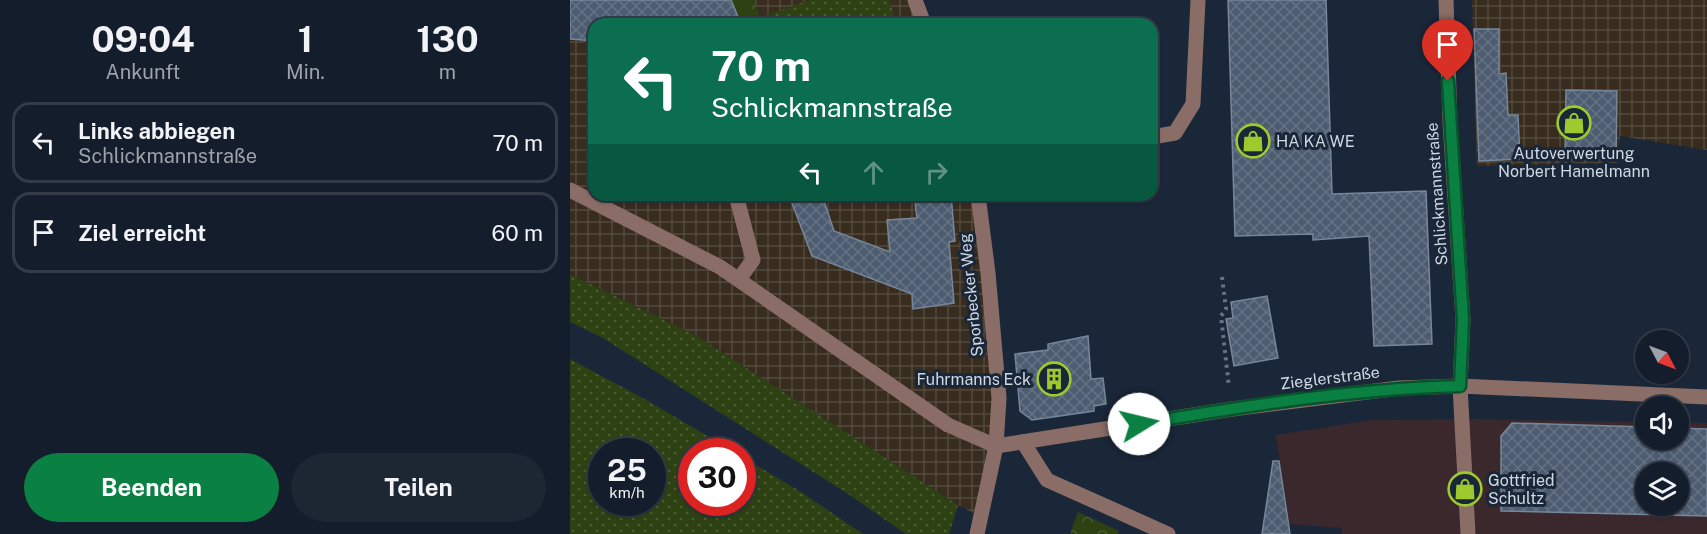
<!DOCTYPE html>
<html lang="de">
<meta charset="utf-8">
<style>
:root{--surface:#141d2b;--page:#1d2633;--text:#f1f3f6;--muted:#9da2a9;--line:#333b47;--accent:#0b8043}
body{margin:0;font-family:"Public Sans",sans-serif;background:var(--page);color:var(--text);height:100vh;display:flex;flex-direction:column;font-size:22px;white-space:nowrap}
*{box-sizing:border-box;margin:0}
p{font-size:20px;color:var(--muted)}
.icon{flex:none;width:33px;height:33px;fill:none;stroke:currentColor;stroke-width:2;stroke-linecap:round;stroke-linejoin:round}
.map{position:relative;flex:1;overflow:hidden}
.panel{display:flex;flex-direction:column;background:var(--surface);width:570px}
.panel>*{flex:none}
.hud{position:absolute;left:18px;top:18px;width:570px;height:183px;border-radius:18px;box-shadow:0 2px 4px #0004,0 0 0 2px var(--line);background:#0b6e4f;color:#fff;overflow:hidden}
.needle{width:39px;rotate:131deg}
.tools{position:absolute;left:1065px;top:330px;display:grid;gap:12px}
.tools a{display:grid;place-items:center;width:54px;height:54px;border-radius:50%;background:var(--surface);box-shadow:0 2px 4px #0004,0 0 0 2px var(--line);font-size:30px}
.speed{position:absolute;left:18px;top:438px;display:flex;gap:12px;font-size:30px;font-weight:700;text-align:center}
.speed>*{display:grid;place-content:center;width:78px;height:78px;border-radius:50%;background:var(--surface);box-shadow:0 2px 4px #0004,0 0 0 2px var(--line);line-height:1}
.speed small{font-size:15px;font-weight:400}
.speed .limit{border:9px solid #d22;background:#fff;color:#111}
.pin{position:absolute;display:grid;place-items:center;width:51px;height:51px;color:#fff;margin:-62px -26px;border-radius:50% 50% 50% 0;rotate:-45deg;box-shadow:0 0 6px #0007}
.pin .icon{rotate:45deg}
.me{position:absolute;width:66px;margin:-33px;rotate:81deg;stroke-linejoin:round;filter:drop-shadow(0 0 4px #0008)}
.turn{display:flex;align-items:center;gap:21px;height:126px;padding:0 24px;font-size:27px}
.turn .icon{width:78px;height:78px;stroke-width:2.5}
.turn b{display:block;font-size:42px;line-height:51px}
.lanes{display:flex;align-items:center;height:57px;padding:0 24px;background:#0003;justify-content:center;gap:30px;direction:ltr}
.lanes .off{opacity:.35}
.eta{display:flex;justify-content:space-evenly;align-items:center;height:102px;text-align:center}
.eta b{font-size:36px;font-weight:700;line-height:42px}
.primary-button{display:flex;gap:12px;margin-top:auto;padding:12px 24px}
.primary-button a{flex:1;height:69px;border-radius:36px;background:var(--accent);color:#fff;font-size:24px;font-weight:700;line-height:69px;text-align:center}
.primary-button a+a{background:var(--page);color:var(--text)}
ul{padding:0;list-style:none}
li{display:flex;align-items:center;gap:18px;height:81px;margin:0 12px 9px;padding:0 12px;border:3px solid var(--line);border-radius:18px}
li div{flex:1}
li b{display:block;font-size:22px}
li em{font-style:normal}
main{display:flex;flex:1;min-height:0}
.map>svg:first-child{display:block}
.commercial{fill:#3b282d;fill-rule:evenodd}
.industrial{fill:url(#industrial-grid)}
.grass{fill:url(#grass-dots);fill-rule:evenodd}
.forest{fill:url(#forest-crowns)}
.building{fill:url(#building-cross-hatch);stroke:#76879c;stroke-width:1.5;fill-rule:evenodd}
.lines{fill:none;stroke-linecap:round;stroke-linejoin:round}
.path{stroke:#687382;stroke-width:4;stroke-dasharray:3 4.5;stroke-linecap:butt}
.minor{stroke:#8b6d67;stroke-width:15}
.route-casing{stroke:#07532c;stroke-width:15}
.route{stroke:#0b8043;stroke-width:10}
.labels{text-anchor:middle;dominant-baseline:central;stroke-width:6;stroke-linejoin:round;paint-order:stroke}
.poi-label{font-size:16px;fill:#cfd8e3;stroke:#1a2739;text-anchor:start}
.street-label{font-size:16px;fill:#cfd8e3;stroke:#1a2739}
</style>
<main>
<section class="panel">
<div class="eta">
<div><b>09:04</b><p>Ankunft</p></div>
<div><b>1</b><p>Min.</p></div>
<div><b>130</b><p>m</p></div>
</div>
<ul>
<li><svg class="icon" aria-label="left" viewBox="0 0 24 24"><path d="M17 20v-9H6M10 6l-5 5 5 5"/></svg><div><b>Links abbiegen</b><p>Schlickmannstraße</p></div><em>70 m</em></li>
<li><svg class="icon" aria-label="arrive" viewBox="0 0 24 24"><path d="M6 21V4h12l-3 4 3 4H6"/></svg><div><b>Ziel erreicht</b></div><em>60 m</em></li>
</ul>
<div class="primary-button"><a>Beenden</a><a>Teilen</a></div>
</section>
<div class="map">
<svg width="1137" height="534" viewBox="0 0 1137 534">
<defs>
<pattern id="industrial-grid" width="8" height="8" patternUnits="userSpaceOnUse" patternTransform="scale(1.5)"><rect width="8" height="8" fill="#372c1d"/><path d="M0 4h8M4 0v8" fill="none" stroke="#534a3e"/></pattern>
<pattern id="grass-dots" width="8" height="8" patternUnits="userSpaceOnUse" patternTransform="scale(1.5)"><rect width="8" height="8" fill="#2e4113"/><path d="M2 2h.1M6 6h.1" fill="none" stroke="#4b5c35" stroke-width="1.8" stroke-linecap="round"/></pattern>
<pattern id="forest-crowns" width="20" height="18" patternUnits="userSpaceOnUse" patternTransform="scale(1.5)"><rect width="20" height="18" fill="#2e4113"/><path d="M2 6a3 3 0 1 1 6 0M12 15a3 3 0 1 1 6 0" fill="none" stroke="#4b5c35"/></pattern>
<pattern id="building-cross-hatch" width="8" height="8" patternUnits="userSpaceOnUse" patternTransform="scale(1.5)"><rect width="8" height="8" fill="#4d5c70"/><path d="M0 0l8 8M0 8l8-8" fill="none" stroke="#667384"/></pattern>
</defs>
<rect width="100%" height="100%" fill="#1a2739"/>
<path class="commercial" d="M 901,419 L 1075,422 L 1076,440 L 1108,440 L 1109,422 L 1137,423 L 1137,534 L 772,534 L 772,528 L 719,524 L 706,435 L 802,420 ZM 1076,472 L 1108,472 L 1108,506 L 1076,506 Z"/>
<g class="industrial">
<path d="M 0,0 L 161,0 L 171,24 L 24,24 L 24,195 L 408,195 L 429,398 L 411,517 L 388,505 L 127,336 L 0,274 Z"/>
<path d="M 184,0 L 345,0 L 353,24 L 192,24 Z"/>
<path d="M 902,0 L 1137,0 L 1137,150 L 1050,136 L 1047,163 L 907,166 Z"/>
</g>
<g class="grass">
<path d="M 239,0 L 319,0 L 327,24 L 197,24 L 194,16 Z"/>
<path d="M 0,274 L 127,336 L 388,505 L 379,534 L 336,534 L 278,494 L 33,338 L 0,322 Z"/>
<path d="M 0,359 L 78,401 L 163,451 L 122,452 L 122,502 L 172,502 L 173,457 L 234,494 L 293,534 L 0,534 ZM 32,452 L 82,452 L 82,502 L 32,502 Z"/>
</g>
<g class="forest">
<path d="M 161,0 L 184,0 L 192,24 L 171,24 Z"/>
<path d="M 508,512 L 549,531 L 548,534 L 500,534 Z"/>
</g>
<g class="building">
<path d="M 0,0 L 161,0 L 171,24 L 24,24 L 24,41 L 0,39 Z"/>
<path d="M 658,0 L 756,0 L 762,194 L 856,191 L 862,344 L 804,346 L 799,236 L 743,240 L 743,234 L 665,236 Z"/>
<path d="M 904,29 L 929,29 L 929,74 L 936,73 L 938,115 L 948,115 L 950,159 L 909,161 Z"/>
<path d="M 996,90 L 1047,91 L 1046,160 L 995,159 Z"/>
<path d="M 219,195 L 252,195 L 264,231 L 320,252 L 317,220 L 347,218 L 344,195 L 381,195 L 385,241 L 379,242 L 384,303 L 343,309 L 342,294 L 242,256 Z"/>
<path d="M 697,296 L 708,358 L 664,366 L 656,319 L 663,318 L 661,302 Z"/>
<path d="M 518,336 L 521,379 L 533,378 L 536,404 L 524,406 L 524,411 L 462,420 L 450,411 L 445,354 L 478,350 L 478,344 Z"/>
<path d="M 942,423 L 1076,427 L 1076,440 L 1108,440 L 1108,428 L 1137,429 L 1137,516 L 931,511 L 931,436 ZM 1076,472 L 1108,472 L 1108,506 L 1076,506 Z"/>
<path d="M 703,461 L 709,461 L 720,534 L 692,534 Z"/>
</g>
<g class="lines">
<path class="path" d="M 652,277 L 656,309 L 651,316 L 659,387"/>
<g class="minor">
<path d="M 345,0 L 354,24"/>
<path d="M 876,0 L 880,122 L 893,320 L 890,386 L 898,534"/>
<path d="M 582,137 L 605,133 L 623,104 L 628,0"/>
<path d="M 0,190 L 150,267 L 378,425 L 426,446"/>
<path d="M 166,195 L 183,260 L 169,279"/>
<path d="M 453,442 L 477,480 L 598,534"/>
<path d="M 426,446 L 662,409 L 829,388 L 890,386 L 1137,397"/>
<path d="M 407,534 L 426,446 L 429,398 L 418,273 L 408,195"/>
</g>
</g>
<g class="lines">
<g class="route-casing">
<path id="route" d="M 569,424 C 675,406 782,389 890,386 L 893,320 L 878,81"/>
</g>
<use href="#route" class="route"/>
</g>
<defs>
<g id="shop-ring" transform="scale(1.725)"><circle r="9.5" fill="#1a2739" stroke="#9eca2e" stroke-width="1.5"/><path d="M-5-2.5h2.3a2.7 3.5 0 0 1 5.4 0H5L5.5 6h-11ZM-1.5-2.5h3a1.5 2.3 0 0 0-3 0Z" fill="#9eca2e"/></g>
<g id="building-ring" transform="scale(1.725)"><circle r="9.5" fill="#1a2739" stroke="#9eca2e" stroke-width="1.5"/><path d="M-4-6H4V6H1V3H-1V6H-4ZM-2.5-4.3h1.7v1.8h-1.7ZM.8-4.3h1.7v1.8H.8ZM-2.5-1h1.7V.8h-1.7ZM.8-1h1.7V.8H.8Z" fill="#9eca2e"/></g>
</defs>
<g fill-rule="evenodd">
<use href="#shop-ring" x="1004" y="123"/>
<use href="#shop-ring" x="683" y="141"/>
<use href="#building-ring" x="484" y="379"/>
<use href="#shop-ring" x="895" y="489"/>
</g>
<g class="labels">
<g class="poi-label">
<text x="706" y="141">HA KA WE</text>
<text x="1004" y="153" text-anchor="middle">Autoverwertung<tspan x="1004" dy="18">Norbert Hamelmann</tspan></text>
<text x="461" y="379" text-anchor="end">Fuhrmanns Eck</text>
<text x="918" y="480">Gottfried<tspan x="918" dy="18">Schultz</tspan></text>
</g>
<g class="street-label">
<text transform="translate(867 194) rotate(-94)">Schlickmannstraße</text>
<text transform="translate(401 295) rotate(-96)">Sporbecker Weg</text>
<text transform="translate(760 378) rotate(-7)">Zieglerstraße</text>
</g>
</g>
</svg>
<div class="tools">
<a><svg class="needle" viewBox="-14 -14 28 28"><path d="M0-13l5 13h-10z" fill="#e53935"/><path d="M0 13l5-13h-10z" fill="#9da2a9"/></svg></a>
<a><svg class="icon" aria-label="sound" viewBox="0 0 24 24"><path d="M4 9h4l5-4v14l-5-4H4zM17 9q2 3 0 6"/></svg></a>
<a><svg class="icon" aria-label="layers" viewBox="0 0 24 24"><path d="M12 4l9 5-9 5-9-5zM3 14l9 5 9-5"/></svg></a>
</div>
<div class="speed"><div>25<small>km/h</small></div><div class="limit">30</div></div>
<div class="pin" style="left:878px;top:81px;background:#d93025"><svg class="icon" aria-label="arrive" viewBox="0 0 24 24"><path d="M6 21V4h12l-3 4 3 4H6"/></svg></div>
<svg class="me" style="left:569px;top:424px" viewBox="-20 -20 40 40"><circle r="19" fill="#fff"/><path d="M0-13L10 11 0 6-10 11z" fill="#0b8043"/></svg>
<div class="hud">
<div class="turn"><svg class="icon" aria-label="left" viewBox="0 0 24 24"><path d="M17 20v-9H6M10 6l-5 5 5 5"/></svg><div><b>70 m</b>Schlickmannstraße</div></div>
<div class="lanes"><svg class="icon" aria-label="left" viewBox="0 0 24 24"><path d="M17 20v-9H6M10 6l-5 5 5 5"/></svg><svg class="icon off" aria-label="ahead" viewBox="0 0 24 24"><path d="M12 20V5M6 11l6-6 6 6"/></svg><svg class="icon off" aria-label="right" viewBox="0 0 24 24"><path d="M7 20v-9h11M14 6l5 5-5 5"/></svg></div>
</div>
</div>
</main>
